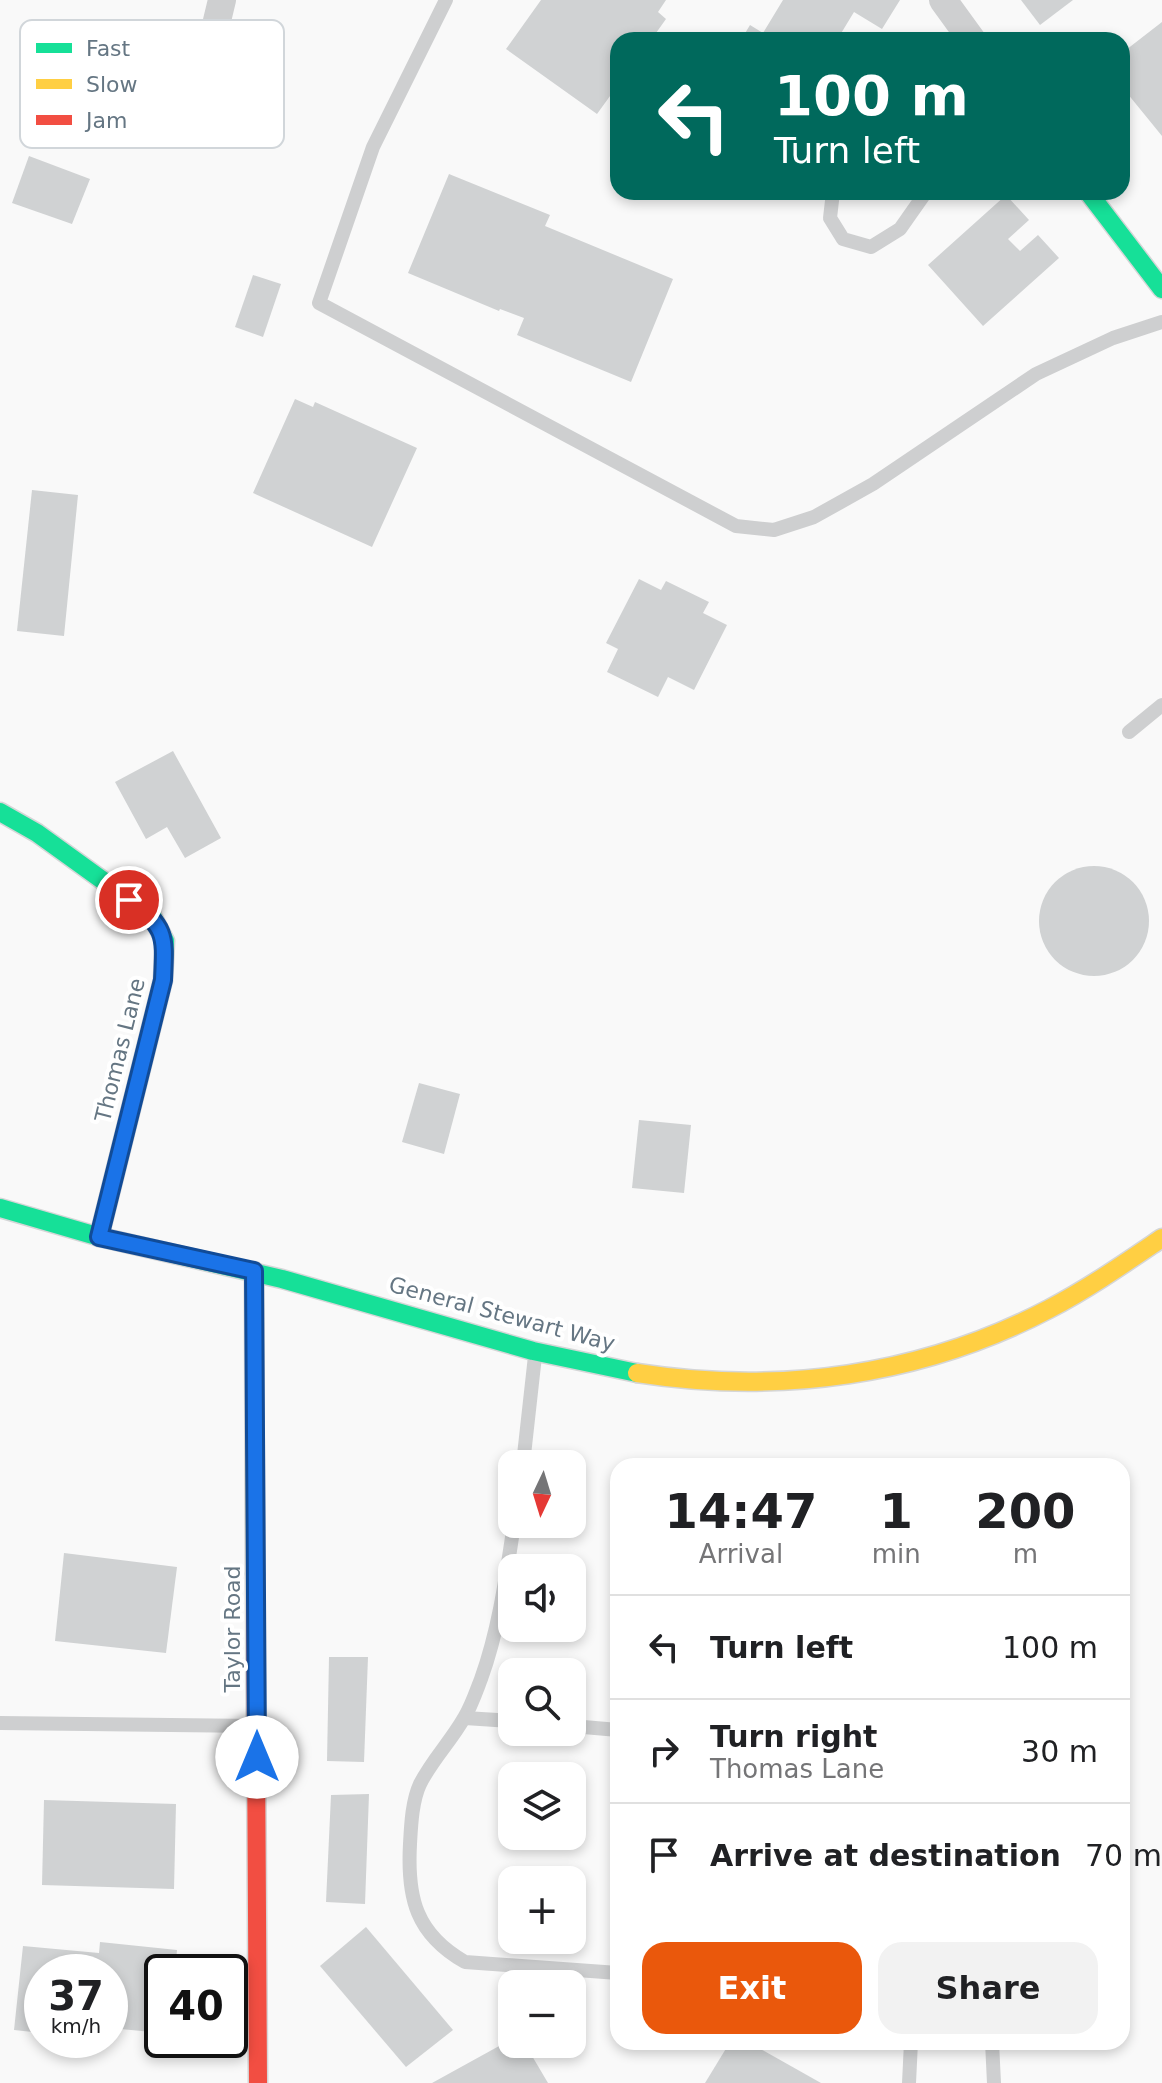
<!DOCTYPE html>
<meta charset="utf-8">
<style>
:root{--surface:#fff;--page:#f2f2f2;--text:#202124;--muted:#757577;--line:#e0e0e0;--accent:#ea580c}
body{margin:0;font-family:"DejaVu Sans",sans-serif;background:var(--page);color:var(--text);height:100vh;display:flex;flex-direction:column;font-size:30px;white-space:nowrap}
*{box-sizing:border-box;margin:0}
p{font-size:26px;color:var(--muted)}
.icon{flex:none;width:44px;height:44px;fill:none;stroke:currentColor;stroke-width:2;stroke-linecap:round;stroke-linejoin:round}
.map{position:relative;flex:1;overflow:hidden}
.side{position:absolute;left:610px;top:1458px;width:520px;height:592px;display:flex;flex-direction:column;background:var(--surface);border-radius:24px;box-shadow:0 4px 12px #0003}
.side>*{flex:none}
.top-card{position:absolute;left:610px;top:32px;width:520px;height:168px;border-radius:24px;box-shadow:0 4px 12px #0003;background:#00695c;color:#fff;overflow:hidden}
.needle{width:52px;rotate:184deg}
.controls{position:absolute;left:498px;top:1450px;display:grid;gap:16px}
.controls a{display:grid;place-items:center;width:88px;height:88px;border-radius:16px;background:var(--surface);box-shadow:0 4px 12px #0003;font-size:40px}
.speed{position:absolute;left:24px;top:1954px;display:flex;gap:16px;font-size:40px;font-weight:700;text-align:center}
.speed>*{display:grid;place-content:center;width:104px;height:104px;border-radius:50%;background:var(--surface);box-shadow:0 4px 12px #0003;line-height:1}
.speed small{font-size:20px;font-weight:400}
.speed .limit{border:4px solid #111;border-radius:12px;background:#fff;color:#111}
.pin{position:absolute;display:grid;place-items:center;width:68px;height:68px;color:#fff;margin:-34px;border:4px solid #fff;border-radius:50%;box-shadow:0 2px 8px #0007}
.me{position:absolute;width:88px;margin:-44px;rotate:0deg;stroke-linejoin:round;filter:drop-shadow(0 0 6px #0008)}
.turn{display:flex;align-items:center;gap:28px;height:168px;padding:0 32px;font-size:36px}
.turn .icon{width:104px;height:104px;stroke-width:2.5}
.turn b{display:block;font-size:56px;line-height:68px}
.eta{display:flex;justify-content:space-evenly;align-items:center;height:136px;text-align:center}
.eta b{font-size:48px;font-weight:600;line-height:56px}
.button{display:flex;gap:16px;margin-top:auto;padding:16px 32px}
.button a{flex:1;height:92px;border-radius:24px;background:var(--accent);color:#fff;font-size:32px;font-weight:600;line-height:92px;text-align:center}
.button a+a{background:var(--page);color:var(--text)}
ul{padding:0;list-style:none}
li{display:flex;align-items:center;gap:24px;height:104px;padding:0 32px;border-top:2px solid var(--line)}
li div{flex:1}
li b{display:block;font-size:30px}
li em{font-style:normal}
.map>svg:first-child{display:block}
.building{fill:#d0d2d3}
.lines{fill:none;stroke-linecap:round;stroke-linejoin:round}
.fast-casing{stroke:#d5d6d7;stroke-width:21}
.slow-casing{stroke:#d5d6d7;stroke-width:21}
.jam-casing{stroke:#d5d6d7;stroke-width:21}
.lane{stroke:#cecfd0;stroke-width:14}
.street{stroke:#cecfd0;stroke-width:28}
.fast{stroke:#16e098;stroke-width:18}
.slow{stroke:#ffcf43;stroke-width:18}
.jam{stroke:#f24e42;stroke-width:18}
.route-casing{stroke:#114b97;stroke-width:20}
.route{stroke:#1a73e8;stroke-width:14}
.labels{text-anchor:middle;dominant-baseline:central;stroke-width:8;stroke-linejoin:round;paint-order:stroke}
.street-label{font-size:22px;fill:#657683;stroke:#fff}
.key{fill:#fff;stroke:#d1d6da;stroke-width:2}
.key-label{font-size:22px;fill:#657683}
</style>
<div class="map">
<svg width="1162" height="2083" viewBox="0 0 1162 2083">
<rect width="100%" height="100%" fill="#f9f9f9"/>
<g class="building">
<path d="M 541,0 L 666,0 L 658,12 L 666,19 L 651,40 L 618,40 L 618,85 L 597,114 L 506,49 Z"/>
<path d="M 783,0 L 900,0 L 882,29 L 854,12 L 837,40 L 741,40 L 750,25 L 763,33 Z"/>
<path d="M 1021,0 L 1073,0 L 1040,25 Z"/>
<path d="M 1162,22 L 1162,136 L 1127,93 L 1122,97 L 1122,53 Z"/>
<path d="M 29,156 L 90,179 L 72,224 L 12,203 Z"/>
<path d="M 449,174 L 550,215 L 545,226 L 673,279 L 631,382 L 517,335 L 524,318 L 500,309 L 499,311 L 408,273 Z"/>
<path d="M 1006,195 L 1029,220 L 1008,239 L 1020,251 L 1038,235 L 1059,258 L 983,326 L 928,265 Z"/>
<path d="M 253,275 L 281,284 L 263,337 L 235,327 Z"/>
<path d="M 295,399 L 313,407 L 315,402 L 417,448 L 372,547 L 253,493 Z"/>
<path d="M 32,490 L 78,495 L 64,636 L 17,631 Z"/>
<path d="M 639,579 L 661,590 L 666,581 L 709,602 L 703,613 L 727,625 L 694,690 L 668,677 L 658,697 L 607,672 L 618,649 L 606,643 Z"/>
<path d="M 173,751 L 221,838 L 185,858 L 167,827 L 146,839 L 115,782 Z"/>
<circle cx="1094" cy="921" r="55"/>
<path d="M 419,1083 L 460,1094 L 444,1154 L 402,1142 Z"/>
<path d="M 639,1120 L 691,1125 L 684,1193 L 632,1188 Z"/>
<path d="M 64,1553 L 177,1567 L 166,1653 L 55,1641 Z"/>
<path d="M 329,1657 L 368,1657 L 364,1762 L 327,1761 Z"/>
<path d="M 369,1794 L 365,1904 L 326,1902 L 331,1795 Z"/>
<path d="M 44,1800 L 176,1804 L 174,1889 L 42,1885 Z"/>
<path d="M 366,1927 L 453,2030 L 406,2067 L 320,1966 Z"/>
<path d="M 100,1942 L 177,1950 L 175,1972 L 162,1972 L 162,2018 L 154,2017 L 152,2032 L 110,2028 L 110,1972 L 42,1972 L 42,2033 L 14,2030 L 23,1946 L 99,1953 Z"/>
<path d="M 512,2039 L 512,2044 L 525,2044 L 548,2083 L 432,2083 Z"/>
<path d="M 730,2042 L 748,2042 L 821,2083 L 705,2083 Z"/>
</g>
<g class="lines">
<g class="fast-casing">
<g id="fast">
<path d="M 1088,192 L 1162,289"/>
<path d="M 0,812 L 37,833 L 152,916 L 165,941 L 163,980 L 99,1237"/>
<path d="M 0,1208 L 100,1237 L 282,1279 L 533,1351 L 637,1373"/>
</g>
</g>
<g class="slow-casing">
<g id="slow">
<path d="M 254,1271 L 255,1574"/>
<path d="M 637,1373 C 779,1395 921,1376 1049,1309 C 1089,1288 1125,1263 1162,1238"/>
</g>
</g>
<g class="jam-casing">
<path id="jam" d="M 255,1574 L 258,2083"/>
</g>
<g class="lane">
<path d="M 446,0 L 373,147 L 319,303 L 736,526 L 774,530 L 814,517 L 873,484 L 1036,374 L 1113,338 L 1162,322"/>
<path d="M 833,192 L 830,218 L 843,239 L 871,247 L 900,229 L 926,192"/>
<path d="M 1129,732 L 1162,705"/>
<path d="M 523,1464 L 535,1356"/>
<path d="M 514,1524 C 506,1577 499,1629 481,1679 C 476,1692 471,1707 464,1718 C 451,1741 432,1760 420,1784 C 412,1801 411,1826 410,1844 C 407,1898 416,1934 465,1962 L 618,1973"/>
<path d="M 465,1718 L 512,1721"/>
<path d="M 0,1723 L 256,1726"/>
<path d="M 572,1726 L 618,1730"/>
<path d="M 992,2042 L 994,2083"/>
<path d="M 909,2083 L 911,2042"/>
</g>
<g class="street">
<path d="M 943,0 L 972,40"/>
<path d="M 215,29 L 222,0"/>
</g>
<use href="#fast" class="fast"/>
<use href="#slow" class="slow"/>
<use href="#jam" class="jam"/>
</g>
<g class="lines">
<g class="route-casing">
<path id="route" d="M 129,900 C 167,927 165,936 163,980 L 99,1237 L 254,1271 L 257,1757"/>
</g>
<use href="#route" class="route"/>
</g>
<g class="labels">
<g class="street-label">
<text transform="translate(120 1050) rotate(-76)">Thomas Lane</text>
<text transform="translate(502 1314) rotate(15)">General Stewart Way</text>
<text transform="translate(232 1629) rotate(-90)">Taylor Road</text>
</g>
</g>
<rect x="20" y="20" width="264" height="128" rx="12" class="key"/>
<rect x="36" y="43" width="36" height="10" fill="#16e098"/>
<rect x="36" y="79" width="36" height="10" fill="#ffcf43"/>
<rect x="36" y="115" width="36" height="10" fill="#f24e42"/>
<g class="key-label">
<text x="86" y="56">Fast</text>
<text x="86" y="92">Slow</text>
<text x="86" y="128">Jam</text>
</g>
</svg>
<div class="controls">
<a><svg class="needle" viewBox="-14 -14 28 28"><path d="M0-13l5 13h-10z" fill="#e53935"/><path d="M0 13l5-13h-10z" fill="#757577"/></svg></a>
<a><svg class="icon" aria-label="sound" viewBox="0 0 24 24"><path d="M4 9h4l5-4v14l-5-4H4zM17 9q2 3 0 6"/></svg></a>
<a><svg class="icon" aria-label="search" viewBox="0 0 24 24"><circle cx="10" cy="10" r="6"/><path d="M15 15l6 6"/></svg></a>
<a><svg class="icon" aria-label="layers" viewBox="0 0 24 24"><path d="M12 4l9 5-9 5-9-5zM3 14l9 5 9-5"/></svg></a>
<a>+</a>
<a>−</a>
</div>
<div class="speed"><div>37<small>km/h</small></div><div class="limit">40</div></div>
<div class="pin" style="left:129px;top:900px;background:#d93025"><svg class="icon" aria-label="arrive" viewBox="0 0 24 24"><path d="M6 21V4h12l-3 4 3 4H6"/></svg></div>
<svg class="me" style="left:257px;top:1757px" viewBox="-20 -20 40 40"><circle r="19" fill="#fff"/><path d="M0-13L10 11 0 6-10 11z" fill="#1a73e8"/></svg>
<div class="top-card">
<div class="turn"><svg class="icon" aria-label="left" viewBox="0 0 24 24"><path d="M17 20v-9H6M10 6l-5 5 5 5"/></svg><div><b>100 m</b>Turn left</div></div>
</div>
<section class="side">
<div class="eta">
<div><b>14:47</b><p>Arrival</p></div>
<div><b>1</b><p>min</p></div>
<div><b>200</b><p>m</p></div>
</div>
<ul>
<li><svg class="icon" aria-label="left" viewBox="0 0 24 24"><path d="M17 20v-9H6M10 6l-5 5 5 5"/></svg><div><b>Turn left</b></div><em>100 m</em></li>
<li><svg class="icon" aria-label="right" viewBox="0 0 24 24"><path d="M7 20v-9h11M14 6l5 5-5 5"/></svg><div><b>Turn right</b><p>Thomas Lane</p></div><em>30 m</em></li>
<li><svg class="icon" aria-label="arrive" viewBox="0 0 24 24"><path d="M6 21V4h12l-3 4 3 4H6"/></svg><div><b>Arrive at destination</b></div><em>70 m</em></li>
</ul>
<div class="button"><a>Exit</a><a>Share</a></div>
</section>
</div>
